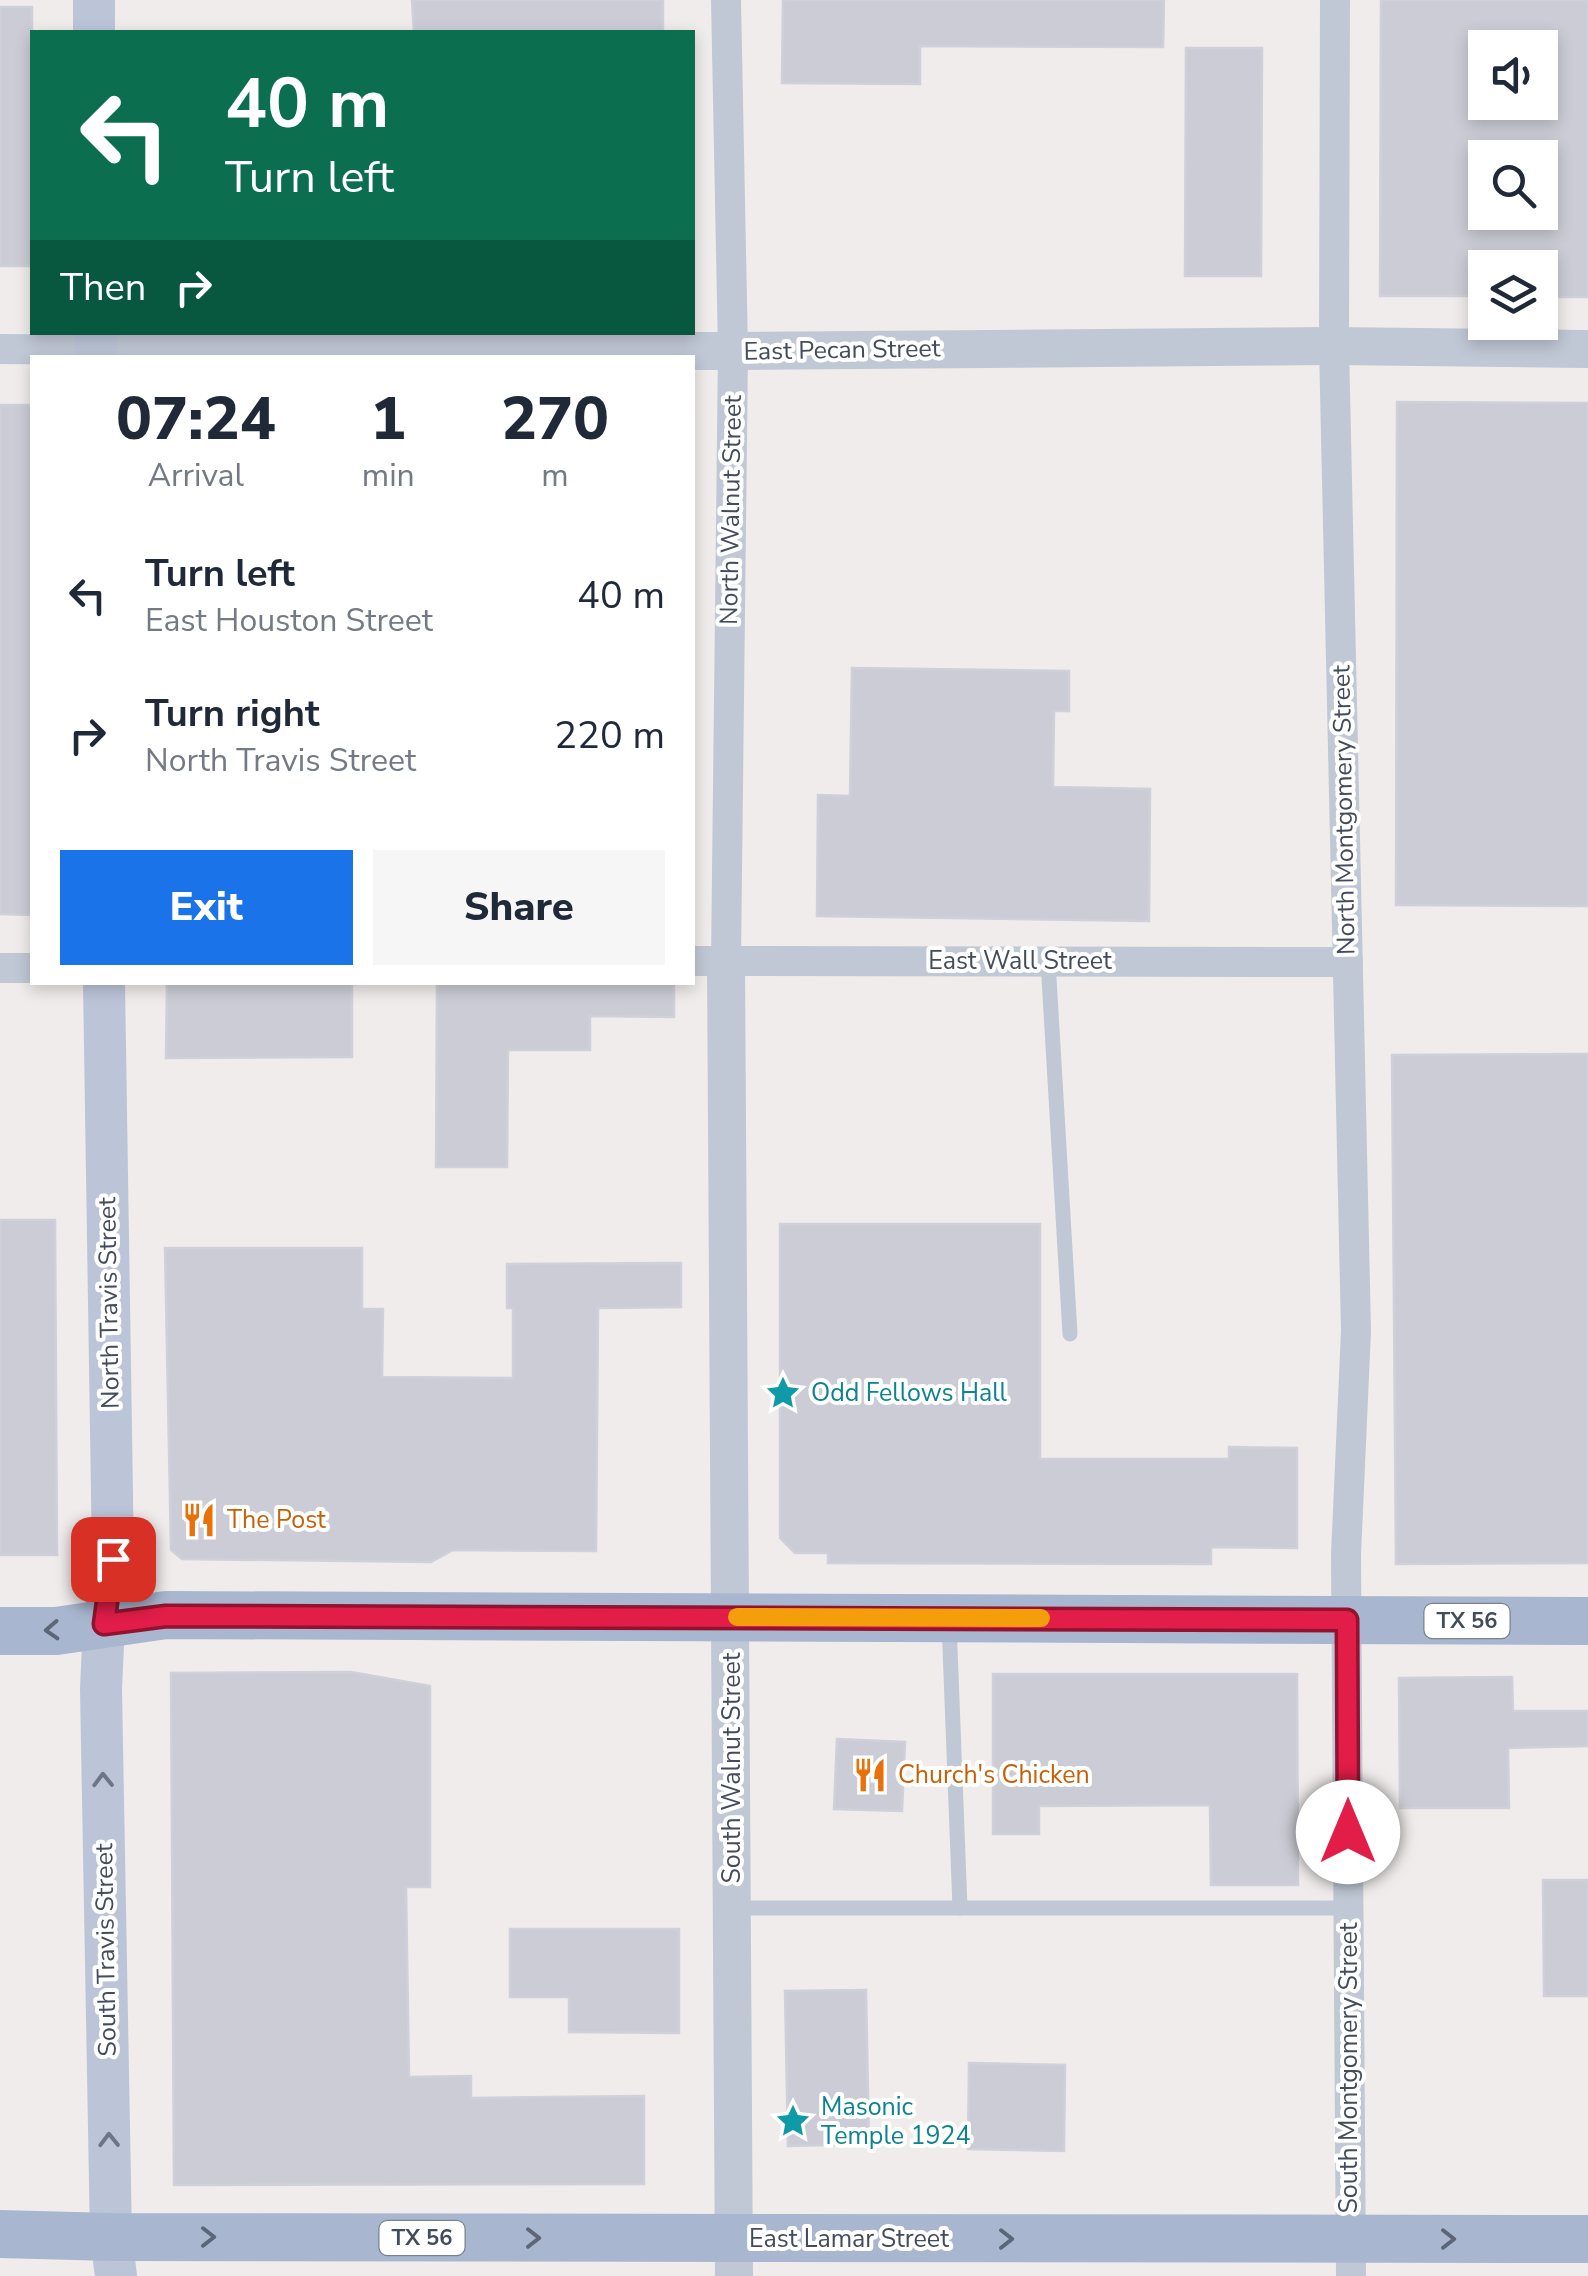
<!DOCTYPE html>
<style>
:root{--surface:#fff;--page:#f6f6f7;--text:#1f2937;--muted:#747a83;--accent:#1a73e8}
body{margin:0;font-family:"Nunito Sans",sans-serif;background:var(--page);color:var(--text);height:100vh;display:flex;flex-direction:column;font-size:38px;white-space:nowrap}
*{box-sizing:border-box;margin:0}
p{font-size:32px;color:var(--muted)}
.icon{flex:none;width:55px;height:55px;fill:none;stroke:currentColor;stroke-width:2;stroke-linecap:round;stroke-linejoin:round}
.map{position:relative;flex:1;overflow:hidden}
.drawer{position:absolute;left:30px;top:355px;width:665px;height:630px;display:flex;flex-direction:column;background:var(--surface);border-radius:0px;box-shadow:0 5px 15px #0003}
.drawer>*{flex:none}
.hud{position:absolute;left:30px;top:30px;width:665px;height:305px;border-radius:0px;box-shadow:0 5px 15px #0003;background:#0b6e4f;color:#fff;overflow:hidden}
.buttons{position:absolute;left:1468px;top:30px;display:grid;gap:20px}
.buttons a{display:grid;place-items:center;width:90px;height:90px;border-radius:0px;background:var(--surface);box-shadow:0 5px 15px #0003;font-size:50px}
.pin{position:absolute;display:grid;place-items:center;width:85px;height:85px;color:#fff;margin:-42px;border-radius:20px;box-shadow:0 5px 15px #0006}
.me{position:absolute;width:110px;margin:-55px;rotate:0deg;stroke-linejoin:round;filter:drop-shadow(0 0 8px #0008)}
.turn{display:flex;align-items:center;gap:35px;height:210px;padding:0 30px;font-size:45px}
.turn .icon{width:130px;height:130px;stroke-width:2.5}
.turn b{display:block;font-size:70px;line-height:85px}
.then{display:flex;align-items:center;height:95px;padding:0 30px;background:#0003;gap:20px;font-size:38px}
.eta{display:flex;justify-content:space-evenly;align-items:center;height:170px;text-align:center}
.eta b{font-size:60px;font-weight:800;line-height:70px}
.action{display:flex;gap:20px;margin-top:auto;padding:20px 30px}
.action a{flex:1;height:115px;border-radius:0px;background:var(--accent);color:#fff;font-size:40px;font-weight:800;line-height:115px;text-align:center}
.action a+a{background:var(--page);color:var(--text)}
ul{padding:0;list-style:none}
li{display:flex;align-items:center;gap:30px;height:140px;padding:0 30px}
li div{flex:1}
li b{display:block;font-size:38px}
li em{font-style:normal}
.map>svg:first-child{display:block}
.building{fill:#cbccd5;stroke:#cfd0d9;stroke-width:2.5;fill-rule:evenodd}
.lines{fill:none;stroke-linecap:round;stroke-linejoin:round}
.service{stroke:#c0c8d5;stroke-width:15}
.minor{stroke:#c0c8d5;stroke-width:30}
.tertiary{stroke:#c0c8d5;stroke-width:38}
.secondary{stroke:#bcc5d8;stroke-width:42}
.primary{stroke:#a8b6cf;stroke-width:48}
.oneway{stroke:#5c6678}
.oneway2{stroke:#6d7687}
.route-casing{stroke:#92132f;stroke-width:25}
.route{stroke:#e11d48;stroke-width:18}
.slow{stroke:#f59e0b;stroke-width:18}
.labels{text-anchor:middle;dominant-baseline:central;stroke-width:8;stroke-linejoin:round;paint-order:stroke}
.shield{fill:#fff;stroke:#7b828c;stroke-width:2.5}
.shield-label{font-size:22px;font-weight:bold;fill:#424c5b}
.street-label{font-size:25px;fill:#424c5b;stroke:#fff}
.culture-label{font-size:25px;fill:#0d838f;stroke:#fff;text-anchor:start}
.food-label{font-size:25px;fill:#c56008;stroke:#fff;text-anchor:start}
</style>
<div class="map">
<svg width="1588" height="2276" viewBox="0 0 1588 2276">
<rect width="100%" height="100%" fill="#efeceb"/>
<g class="building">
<path d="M 412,0 L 663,0 L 663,32 L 414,32 Z"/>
<path d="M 783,0 L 1164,0 L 1163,47 L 920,46 L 920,84 L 782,83 Z"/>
<path d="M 1381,0 L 1588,0 L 1588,297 L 1540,297 L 1540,268 L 1485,268 L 1485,296 L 1380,296 ZM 1485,48 L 1540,48 L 1540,102 L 1485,102 ZM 1485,158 L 1540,158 L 1540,212 L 1485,212 Z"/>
<rect x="0" y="7" width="32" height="259"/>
<path d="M 1186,48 L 1262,48 L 1261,276 L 1185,276 Z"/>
<path d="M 1397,402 L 1588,403 L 1588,906 L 1396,905 Z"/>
<path d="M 0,405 L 32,405 L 32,915 L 0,914 Z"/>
<path d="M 852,668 L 1069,671 L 1069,711 L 1054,711 L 1053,787 L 1150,789 L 1149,921 L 817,916 L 818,795 L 850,796 Z"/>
<path d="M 167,982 L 352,982 L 352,1057 L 166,1058 Z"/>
<path d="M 437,982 L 674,982 L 674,1017 L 590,1016 L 590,1050 L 508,1050 L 507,1167 L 436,1167 Z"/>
<path d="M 1588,1054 L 1588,1563 L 1396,1564 L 1392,1055 Z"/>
<path d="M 0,1220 L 55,1220 L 57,1555 L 0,1555 Z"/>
<path d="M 780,1224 L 1040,1224 L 1040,1459 L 1229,1459 L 1229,1447 L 1297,1448 L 1297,1548 L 1211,1547 L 1211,1564 L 828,1563 L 828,1553 L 795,1553 L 780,1538 Z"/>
<path d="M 165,1248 L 362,1248 L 362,1309 L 383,1309 L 382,1377 L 513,1378 L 513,1308 L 507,1308 L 507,1264 L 681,1263 L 681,1307 L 598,1308 L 596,1551 L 453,1550 L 431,1562 L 182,1559 L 171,1550 Z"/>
<path d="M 351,1672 L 430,1686 L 430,1887 L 406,1887 L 409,2077 L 471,2076 L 471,2098 L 644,2096 L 644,2184 L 174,2185 L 171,1673 Z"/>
<path d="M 993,1674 L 1297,1674 L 1298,1885 L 1211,1885 L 1210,1805 L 1039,1806 L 1039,1834 L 993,1834 Z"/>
<path d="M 1512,1677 L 1513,1711 L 1588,1711 L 1588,1746 L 1508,1748 L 1509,1808 L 1400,1808 L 1399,1678 Z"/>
<path d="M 837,1739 L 905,1742 L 902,1811 L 834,1809 Z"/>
<path d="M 1543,1880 L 1588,1880 L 1588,1996 L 1544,1996 Z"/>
<path d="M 510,1929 L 679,1929 L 679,2033 L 569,2032 L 569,1997 L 510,1997 Z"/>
<path d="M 866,1990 L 869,2144 L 788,2146 L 785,1991 Z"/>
<path d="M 969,2063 L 1065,2065 L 1064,2151 L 968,2149 Z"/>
</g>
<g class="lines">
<g class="service">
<path d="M 1048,961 L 1070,1334"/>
<path d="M 949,1622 L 960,1908"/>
<path d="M 733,1908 L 1349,1908"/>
</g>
<g class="minor">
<path d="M 726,0 L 733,351 L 726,960"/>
<path d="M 1335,0 L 1334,346 L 1356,1331 L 1346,1555 L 1351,2276"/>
<path d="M 0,349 L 96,350"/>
<path d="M 692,961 L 1348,962"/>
<path d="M 0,968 L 32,968"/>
</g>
<g class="tertiary">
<path d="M 96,350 L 733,351 L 1334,346 L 1588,349"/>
<path d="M 726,960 L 734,2276"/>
</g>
<g class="secondary">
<path d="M 94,0 L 94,32"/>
<path d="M 96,332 L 96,358"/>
<path d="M 104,982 L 113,1559 L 104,1623 L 101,1689 L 111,2237 L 116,2276"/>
</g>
<g class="primary">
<path d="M 0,1631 L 56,1631 L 166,1615 L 1588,1621"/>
<path d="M 0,2234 L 111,2237 L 1588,2239"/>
</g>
</g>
<defs><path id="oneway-chevron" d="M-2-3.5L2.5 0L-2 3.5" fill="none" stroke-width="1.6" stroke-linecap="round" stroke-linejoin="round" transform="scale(2.5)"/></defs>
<g class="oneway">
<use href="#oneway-chevron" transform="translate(52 1630) rotate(177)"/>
<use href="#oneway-chevron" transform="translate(208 2237)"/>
<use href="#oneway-chevron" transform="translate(533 2238)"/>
<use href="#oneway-chevron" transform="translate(1006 2239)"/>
<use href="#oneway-chevron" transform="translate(1448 2239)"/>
</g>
<g class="oneway2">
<use href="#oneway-chevron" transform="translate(103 1780) rotate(-91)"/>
<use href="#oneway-chevron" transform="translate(109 2140) rotate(-91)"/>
</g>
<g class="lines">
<g class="route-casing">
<path id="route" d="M 113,1559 L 104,1624 L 166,1616 L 1347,1620 L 1348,1832"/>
</g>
<use href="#route" class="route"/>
<path class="slow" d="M 737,1617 L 1041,1618"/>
</g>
<defs>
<g id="sight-bare" transform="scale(2.7)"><path d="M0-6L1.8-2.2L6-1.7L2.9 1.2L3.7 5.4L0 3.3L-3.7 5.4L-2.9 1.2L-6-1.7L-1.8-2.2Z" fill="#0f9aa8" stroke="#fff" stroke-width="2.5" paint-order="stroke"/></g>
<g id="restaurant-bare" transform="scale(2.7)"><path d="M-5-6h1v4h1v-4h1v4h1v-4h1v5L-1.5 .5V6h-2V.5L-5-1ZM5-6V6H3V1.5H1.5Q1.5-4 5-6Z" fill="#e8710a" stroke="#fff" stroke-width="2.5" paint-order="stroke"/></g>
</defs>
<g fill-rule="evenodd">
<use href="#sight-bare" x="783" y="1393"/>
<use href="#restaurant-bare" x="199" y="1520"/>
<use href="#restaurant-bare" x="870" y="1775"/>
<use href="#sight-bare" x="793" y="2121"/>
</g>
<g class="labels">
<g class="shield">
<rect x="1424.5" y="1604" width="85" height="34" rx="8"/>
<rect x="379.5" y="2221" width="85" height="34" rx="8"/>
</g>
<g class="shield-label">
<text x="1467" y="1621">TX 56</text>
<text x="422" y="2238">TX 56</text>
</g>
<g class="street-label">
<text transform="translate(842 350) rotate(-1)">East Pecan Street</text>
<text transform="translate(731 510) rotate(-89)">North Walnut Street</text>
<text transform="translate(1344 810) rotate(-91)">North Montgomery Street</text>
<text x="1020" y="961">East Wall Street</text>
<text transform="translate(109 1303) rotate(-91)">North Travis Street</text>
<text transform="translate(732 1768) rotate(-90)">South Walnut Street</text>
<text transform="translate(106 1950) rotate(-91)">South Travis Street</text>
<text transform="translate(1349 2068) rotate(-90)">South Montgomery Street</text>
<text x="849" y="2239">East Lamar Street</text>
</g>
<g class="culture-label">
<text x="811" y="1393">Odd Fellows Hall</text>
<text x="821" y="2107">Masonic<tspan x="821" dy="29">Temple 1924</tspan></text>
</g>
<g class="food-label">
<text x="227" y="1520">The Post</text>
<text x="898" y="1775">Church's Chicken</text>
</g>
</g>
</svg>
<div class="buttons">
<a><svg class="icon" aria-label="sound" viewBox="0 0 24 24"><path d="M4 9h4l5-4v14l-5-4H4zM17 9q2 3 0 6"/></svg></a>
<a><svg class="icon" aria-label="search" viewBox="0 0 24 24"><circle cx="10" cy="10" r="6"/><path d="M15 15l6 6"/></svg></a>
<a><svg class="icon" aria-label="layers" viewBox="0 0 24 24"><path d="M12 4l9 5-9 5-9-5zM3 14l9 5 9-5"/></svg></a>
</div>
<div class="pin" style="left:113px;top:1559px;background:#d93025"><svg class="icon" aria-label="arrive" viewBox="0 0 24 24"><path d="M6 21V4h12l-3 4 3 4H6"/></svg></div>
<svg class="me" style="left:1348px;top:1832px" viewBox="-20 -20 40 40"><circle r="19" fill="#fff"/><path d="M0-13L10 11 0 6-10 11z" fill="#e11d48"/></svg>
<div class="hud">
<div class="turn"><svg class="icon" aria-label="left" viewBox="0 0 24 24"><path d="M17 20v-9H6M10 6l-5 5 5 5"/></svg><div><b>40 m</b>Turn left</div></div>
<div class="then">Then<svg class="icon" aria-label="right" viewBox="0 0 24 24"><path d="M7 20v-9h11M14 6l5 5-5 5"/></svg></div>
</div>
<section class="drawer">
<div class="eta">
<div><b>07:24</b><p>Arrival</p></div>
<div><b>1</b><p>min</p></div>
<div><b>270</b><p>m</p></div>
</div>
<ul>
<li><svg class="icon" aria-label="left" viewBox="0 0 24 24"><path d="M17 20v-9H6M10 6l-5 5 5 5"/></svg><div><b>Turn left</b><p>East Houston Street</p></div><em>40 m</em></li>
<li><svg class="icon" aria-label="right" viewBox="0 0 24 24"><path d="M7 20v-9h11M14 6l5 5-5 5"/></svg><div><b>Turn right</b><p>North Travis Street</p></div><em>220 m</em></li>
</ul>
<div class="action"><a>Exit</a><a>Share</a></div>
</section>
</div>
